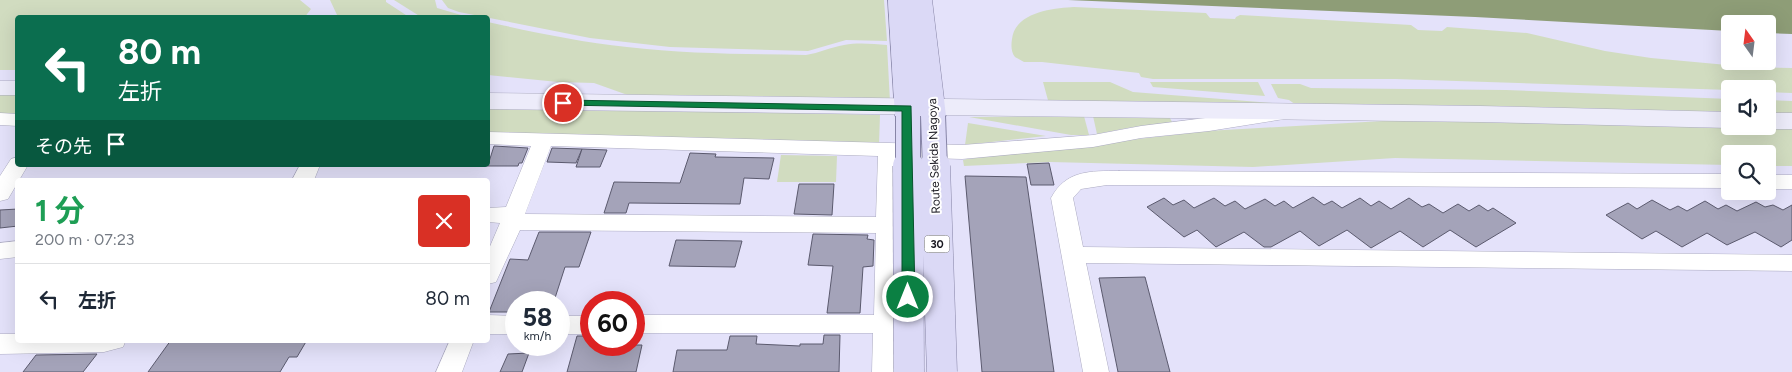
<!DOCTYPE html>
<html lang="ja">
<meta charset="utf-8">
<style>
:root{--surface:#fff;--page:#f2f2f3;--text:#1f2937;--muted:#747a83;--line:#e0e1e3}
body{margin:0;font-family:Figtree,"Noto Sans JP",sans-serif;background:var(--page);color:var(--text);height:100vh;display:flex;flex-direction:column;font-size:19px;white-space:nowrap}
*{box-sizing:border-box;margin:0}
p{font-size:16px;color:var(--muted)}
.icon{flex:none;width:28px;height:28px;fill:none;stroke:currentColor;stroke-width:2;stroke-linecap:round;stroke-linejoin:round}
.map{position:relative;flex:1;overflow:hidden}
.details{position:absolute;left:15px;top:178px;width:475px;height:165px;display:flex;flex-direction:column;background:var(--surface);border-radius:5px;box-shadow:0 5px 20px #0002}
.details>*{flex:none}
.guide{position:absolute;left:15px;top:15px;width:475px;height:152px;border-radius:5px;box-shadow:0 5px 20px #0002;background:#0b6e4f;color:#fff;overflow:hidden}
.needle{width:32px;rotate:346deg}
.fabs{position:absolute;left:1721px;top:15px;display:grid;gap:10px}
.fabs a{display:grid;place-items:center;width:55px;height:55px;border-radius:5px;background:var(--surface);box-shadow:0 5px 20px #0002;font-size:25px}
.speed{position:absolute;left:505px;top:291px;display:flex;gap:10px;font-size:25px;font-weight:700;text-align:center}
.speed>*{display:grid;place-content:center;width:65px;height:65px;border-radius:50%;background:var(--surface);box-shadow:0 5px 20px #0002;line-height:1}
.speed small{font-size:12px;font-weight:400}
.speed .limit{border:8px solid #d22;background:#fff;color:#111}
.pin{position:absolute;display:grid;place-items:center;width:42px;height:42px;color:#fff;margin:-21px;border:2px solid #fff;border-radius:50%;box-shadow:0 1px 5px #0007}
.me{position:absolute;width:55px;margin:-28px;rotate:0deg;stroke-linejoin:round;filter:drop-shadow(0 0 4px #0008)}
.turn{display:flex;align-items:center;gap:18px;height:105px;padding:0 20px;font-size:22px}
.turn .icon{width:65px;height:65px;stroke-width:2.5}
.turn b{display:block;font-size:35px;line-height:42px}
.then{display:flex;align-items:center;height:48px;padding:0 20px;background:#0003;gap:10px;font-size:19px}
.round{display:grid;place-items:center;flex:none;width:52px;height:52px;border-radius:5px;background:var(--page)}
.headline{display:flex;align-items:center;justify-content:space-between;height:85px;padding:0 20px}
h1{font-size:30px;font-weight:700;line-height:38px;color:#1e9e55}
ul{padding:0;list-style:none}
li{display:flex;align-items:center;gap:15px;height:70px;padding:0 20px;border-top:1px solid var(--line)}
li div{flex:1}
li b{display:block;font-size:19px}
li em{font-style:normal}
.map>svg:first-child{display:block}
.green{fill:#d1dcc0}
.water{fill:#8e9d77}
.building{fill:#a4a3b9;stroke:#5b5a6e}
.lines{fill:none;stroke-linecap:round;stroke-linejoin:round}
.street-casing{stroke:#acabc1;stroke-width:1}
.secondary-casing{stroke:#acabc1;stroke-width:1}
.primary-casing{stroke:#8785a7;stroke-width:1}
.street{fill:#fff;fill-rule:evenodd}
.secondary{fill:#edecfa;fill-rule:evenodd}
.primary{fill:#dbd9f6;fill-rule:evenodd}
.primary-bridge-far1-casing{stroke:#8785a7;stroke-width:26;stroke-linecap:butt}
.primary-bridge-casing{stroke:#8785a7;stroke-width:31;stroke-linecap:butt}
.primary-bridge-far1{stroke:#dbd9f6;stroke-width:24}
.primary-bridge{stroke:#dbd9f6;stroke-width:30}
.route{fill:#0b8043;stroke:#07532c}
.labels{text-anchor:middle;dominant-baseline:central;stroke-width:4;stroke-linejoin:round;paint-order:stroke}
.shield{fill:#fff;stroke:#5d5d62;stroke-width:1}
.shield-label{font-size:11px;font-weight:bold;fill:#18171f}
.street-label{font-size:12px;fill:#18171f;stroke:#fff}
</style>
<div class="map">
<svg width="1792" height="372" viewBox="0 0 1792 372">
<rect width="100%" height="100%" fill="#e4e2fa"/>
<g class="green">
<path d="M 0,0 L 300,0 L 311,9 L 304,18 L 18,18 L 17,70 L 0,70 Z"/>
<path d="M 330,0 L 386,0 L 386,2 L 409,17 L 338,17 Z"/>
<path d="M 394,0 L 435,0 L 437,8 L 468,17 L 421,17 Z"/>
<path d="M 442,0 L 884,0 L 887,41 L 846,40 L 808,51 L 670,47 L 590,38 L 459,12 L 448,8 Z"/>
<path d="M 1074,7 L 1206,13 L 1210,18 L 1235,19 L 1236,17 L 1240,15 L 1411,25 L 1418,30 L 1442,31 L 1447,27 L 1527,33 L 1605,51 L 1651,58 L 1749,67 L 1792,68 L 1792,93 L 1768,92 L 1768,89 L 1730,90 L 1395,79 L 1153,79 L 1141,77 L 1139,73 L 1042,62 L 1024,62 L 1015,57 C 1011,52 1011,45 1012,39 C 1015,12 1054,8 1074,7 Z"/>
<path d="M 488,22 C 533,32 580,42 627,47 C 686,54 746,54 806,55 C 819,53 831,47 844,45 C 859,42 873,44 887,45 L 890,102 L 636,98 L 594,83 L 558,82 L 488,75 L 488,48 L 489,45 L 488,45 Z"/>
<path d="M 1043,82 L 1110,82 L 1133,92 L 1272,103 L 1275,107 L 1049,104 Z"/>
<path d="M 1150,82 L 1258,82 L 1265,96 L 1153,87 Z"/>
<path d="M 1271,84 L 1300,84 L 1311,88 L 1506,90 L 1730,99 L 1730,114 L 1299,107 L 1289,100 L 1278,98 Z"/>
<path d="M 0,93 L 17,93 L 17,116 L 0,115 Z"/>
<path d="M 1768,100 L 1792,101 L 1792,116 L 1768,115 Z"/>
<path d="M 488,106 L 880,115 L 879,144 L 488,133 Z"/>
<path d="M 1084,116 L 1089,135 L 1071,135 L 969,117 Z"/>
<path d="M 1093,116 L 1170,118 L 1173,124 L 1133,127 L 1097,134 Z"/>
<path d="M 1400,120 L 1792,127 L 1792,166 L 1768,166 L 1768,154 L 1730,154 L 1730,165 L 1395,158 L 1253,167 L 1050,162 L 964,166 L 963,160 L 967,159 L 1207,131 Z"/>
<path d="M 968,123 L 1046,136 L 965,145 Z"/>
<path d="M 781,155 L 837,156 L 836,182 L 777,182 Z"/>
</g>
<path class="water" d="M 1068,0 L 1792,0 L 1792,34 L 1768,33 L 1768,24 L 1730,24 L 1730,31 L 1475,17 Z"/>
<g class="building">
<path d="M 494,146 L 528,148 L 522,163 L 519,163 L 518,166 L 485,166 L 488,165 Z"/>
<path d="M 552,148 L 582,149 L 576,163 L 547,162 Z"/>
<path d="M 582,149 L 607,150 L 600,167 L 576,167 Z"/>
<path d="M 690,153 L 716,154 L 715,157 L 774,158 L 769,179 L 744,178 L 740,204 L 629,203 L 626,213 L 604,213 L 614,182 L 680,183 Z"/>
<path d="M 1049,163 L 1054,185 L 1031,185 L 1027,164 Z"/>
<path d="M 965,176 L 1026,177 L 1054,372 L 982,372 Z"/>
<path d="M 799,184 L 834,184 L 832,215 L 794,214 Z"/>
<path d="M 1313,197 L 1324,205 L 1332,201 L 1342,208 L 1360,198 L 1371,206 L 1379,201 L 1391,209 L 1409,198 L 1422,207 L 1429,204 L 1443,213 L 1458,204 L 1469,211 L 1479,205 L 1488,211 L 1493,208 L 1516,223 L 1476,247 L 1450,230 L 1423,247 L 1400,231 L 1371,248 L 1347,230 L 1319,246 L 1300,231 L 1271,247 L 1264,247 L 1244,232 L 1216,247 L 1197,230 L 1184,237 L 1147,207 L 1164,198 L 1173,205 L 1184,200 L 1194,208 L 1214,198 L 1225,206 L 1235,201 L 1245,209 L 1265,199 L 1275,206 L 1284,201 L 1293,208 Z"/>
<path d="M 1652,200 L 1670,210 L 1678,206 L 1687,211 L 1705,201 L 1718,209 L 1726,205 L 1737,211 L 1756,202 L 1765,207 L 1773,205 L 1783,210 L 1792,205 L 1792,240 L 1781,247 L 1755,232 L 1727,245 L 1707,233 L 1682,247 L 1656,231 L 1642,239 L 1606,215 L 1628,203 L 1637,209 Z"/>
<path d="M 18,209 L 18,226 L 0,228 L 0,210 Z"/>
<path d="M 539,232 L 591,232 L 579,267 L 565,267 L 555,298 L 528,298 L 526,302 L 516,302 L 516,312 L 489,312 L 510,259 L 528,260 Z"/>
<path d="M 813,234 L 868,235 L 867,239 L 874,240 L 873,266 L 863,267 L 860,313 L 827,313 L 833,266 L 808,265 Z"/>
<path d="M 676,240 L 742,241 L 735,267 L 669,266 Z"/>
<path d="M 1145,277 L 1170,372 L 1118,372 L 1099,278 Z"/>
<path d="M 824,335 L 840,335 L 839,372 L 673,372 L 677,350 L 727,350 L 730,336 L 757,336 L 756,344 L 800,346 L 800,344 L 823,344 Z"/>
<path d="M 577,336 L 591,336 L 591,345 L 642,345 L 636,372 L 567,372 Z"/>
<path d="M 171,340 L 307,340 L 297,357 L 289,357 L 280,372 L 148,372 Z"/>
<path d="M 529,353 L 522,372 L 500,372 L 508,354 Z"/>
<path d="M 97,354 L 83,372 L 23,372 L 36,355 Z"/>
</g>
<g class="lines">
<g class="street-casing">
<g id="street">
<path d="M 1277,109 L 1284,111 L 1287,115 L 1284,119 L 1209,131 L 1141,138 L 1093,147 L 962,159 L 898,157 L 898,372 L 872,372 L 873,333 L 634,333 L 634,315 L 874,315 L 876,233 L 520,230 L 496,282 L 488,284 L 488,251 L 500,223 L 488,222 L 488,208 L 506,207 L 531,146 L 488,144 L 488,132 L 962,145 L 1093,135 L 1141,126 ZM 551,146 L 878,156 L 876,217 L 525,214 Z"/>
<path d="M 0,113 L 18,114 L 18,126 L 0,125 Z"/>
<path d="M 18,157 L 18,165 L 28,165 L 8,199 L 0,201 L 0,176 L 11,159 Z"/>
<path d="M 300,165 L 320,165 L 314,180 L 292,180 Z"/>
<path d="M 1119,171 L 1730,174 L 1730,188 L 1107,185 L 1081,189 L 1073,198 L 1083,247 L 1792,255 L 1792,271 L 1086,263 L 1109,372 L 1083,372 L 1051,198 C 1066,170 1090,171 1119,171 Z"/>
<rect x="1768" y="175" width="24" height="14"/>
<path d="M 18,241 L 18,257 L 0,259 L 0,243 Z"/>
<path d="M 488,315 L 516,316 L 516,334 L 488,334 Z"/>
<rect x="559" y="316" width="32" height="18"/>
<path d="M 0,334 L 18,334 L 18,340 L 126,340 L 123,347 L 104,352 L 0,354 Z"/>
<path d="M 450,340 L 474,340 L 462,372 L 436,372 Z"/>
</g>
</g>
<g class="secondary-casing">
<g id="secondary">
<rect x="0" y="81" width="18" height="14"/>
<path d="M 488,93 L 1480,106 L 1730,112 L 1730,126 L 1736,126 L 1730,128 L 1480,122 L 488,109 Z"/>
<path d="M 1768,113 L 1792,113 L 1792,129 L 1768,129 L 1759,127 L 1768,126 Z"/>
</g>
</g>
<g class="primary-casing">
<path id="primary" d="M 888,0 L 910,0 L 914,50 L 910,0 L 932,0 L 946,116 L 942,122 L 933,124 L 924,122 L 920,116 L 917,122 L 908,124 L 899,122 L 895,116 Z"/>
</g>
<use href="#street" class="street"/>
<use href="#secondary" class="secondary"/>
<use href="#primary" class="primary"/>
<g class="primary-bridge-far1-casing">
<g id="primary-bridge-far1">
<path d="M 908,116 L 908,167"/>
<path d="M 933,116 L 935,167"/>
</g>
</g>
<g class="primary-bridge-casing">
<g id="primary-bridge">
<path d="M 908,166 L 909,372"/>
<path d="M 935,166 L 942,372"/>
</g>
</g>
<use href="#primary-bridge-far1" class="primary-bridge-far1"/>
<use href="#primary-bridge" class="primary-bridge"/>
</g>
<path class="route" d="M 563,100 L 911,106 L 915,297 L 913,301 L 904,301 L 902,297 L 902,111 L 560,105 L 558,103 L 560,101 Z"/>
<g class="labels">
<rect class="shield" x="924.5" y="235.5" width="25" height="17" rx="4"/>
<g class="shield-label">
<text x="937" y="244">30</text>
</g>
<g class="street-label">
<text transform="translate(934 156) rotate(-92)">Route Sekida Nagoya</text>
</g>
</g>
</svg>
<div class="fabs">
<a><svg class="needle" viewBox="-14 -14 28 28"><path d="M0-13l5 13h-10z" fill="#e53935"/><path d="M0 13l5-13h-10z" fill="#747a83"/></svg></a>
<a><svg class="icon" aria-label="sound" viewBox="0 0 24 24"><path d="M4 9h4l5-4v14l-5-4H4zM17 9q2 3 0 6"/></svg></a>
<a><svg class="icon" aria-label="search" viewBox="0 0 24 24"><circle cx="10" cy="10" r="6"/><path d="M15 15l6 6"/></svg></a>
</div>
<div class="speed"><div>58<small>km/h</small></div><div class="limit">60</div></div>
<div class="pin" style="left:563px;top:103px;background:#d93025"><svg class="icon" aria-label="arrive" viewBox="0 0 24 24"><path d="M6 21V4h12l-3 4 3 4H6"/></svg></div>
<svg class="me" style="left:908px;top:297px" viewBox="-20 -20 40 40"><circle r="17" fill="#0b8043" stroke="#fff" stroke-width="3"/><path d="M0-11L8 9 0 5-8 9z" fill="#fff"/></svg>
<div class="guide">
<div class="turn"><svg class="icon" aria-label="left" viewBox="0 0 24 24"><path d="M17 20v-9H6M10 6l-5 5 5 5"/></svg><div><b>80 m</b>左折</div></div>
<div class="then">その先<svg class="icon" aria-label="arrive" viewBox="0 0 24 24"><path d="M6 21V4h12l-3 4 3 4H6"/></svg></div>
</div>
<section class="details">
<div class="headline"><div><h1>1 分</h1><p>200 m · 07:23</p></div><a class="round" style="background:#d93025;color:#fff"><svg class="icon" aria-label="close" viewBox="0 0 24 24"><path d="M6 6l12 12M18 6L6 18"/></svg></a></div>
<ul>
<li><svg class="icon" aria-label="left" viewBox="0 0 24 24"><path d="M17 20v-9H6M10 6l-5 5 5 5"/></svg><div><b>左折</b></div><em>80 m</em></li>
</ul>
</section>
</div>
